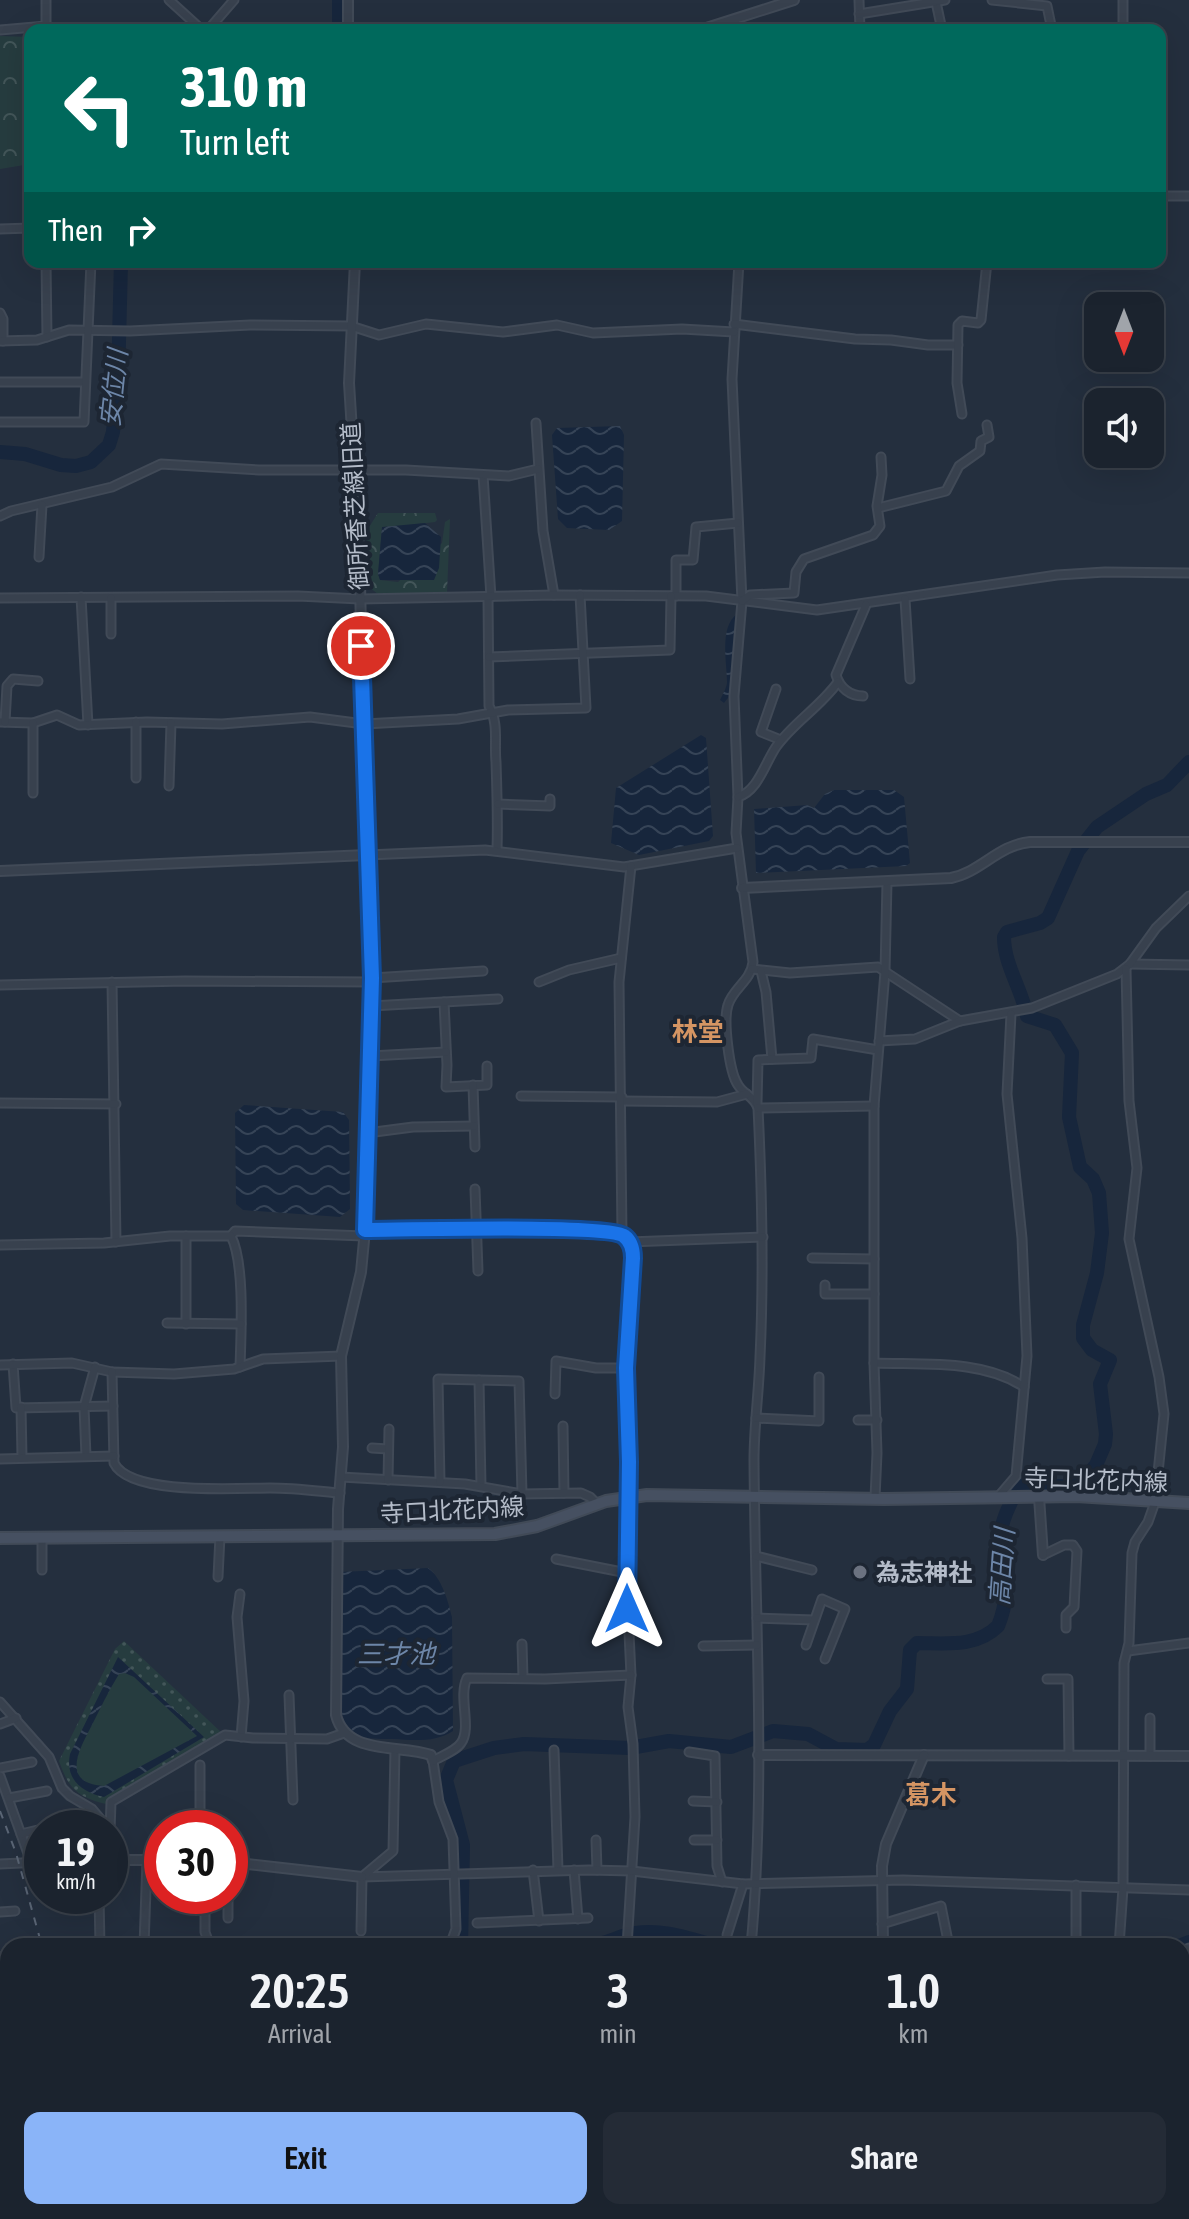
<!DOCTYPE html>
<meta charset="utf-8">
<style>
:root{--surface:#1b232e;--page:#242b36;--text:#f1f3f6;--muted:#a0a4aa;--line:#39404a;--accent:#8ab4f8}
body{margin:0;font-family:"Asap Condensed","Noto Sans JP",sans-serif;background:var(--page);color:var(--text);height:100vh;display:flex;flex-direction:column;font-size:30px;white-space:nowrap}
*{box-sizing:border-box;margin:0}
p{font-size:26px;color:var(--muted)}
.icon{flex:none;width:44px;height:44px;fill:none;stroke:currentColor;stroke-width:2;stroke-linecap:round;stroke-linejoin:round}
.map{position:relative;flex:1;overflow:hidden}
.details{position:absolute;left:0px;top:1938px;width:1190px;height:282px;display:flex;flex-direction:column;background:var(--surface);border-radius:24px 24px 0 0;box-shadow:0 8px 32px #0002,0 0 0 2px var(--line)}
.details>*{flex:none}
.guide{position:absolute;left:24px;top:24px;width:1142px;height:244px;border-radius:16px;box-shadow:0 8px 32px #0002,0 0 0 2px var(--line);background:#00695c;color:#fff;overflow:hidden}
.needle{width:52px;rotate:180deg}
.fabs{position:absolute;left:1084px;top:292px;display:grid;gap:16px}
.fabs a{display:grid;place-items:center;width:80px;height:80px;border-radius:16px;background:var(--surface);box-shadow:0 8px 32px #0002,0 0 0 2px var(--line);font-size:40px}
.speed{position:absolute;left:24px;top:1810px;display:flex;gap:16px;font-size:40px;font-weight:700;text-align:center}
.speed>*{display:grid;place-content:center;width:104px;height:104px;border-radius:50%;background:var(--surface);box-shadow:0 8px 32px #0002,0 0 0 2px var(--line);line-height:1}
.speed small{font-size:20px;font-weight:400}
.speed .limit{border:12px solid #d22;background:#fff;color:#111}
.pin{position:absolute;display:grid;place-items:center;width:68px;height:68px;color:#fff;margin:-34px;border:4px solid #fff;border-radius:50%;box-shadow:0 2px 8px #0007}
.me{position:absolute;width:88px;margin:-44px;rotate:0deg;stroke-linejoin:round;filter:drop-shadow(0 0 6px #0008)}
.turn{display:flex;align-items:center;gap:28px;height:168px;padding:0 24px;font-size:36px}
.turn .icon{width:104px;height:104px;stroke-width:2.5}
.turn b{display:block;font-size:56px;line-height:68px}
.then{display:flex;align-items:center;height:76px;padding:0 24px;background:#0003;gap:16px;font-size:30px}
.eta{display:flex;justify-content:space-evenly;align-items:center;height:136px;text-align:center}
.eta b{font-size:48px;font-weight:600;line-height:56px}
.primary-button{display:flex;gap:16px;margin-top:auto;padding:16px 24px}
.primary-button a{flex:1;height:92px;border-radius:16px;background:var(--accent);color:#111;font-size:32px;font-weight:600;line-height:92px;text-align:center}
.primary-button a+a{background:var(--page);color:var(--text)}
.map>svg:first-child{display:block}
.grass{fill:url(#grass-dots)}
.forest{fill:url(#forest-crowns)}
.green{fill:#263c3f}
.water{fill:url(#water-waves);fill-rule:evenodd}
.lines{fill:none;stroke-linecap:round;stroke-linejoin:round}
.river{stroke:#17263c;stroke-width:14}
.minor-casing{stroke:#414a57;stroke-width:11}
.tertiary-casing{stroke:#414a57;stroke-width:12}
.secondary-casing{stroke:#414a57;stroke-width:14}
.minor{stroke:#38414e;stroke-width:7}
.tertiary{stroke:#38414e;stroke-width:8}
.secondary{stroke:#465061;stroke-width:10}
.rail{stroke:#5a6575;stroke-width:2;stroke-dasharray:8 8;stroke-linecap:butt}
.route-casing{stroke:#114b97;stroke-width:20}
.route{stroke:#1a73e8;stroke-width:14}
.worship-dot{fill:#6b7280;stroke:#1d2633;stroke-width:3}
.labels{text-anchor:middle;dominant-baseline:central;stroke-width:8;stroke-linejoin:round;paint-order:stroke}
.street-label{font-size:24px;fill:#b4bcc9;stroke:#1d2633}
.poi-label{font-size:24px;font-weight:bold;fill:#b4bcc9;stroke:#1d2633;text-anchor:start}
.water-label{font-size:26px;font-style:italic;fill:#6d86a8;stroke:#1d2633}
.neighbourhood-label{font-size:26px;font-weight:bold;fill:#d59563;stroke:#1d2633}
</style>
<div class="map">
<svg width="1189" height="2219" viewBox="0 0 1189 2219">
<defs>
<pattern id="grass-dots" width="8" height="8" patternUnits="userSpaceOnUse" patternTransform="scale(2)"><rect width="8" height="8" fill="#263c3f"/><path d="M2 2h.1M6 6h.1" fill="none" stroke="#435659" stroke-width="1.8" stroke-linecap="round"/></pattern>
<pattern id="forest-crowns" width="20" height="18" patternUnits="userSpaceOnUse" patternTransform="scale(2)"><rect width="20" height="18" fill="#263c3f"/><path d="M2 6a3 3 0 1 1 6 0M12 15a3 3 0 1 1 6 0" fill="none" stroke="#435659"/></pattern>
<pattern id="water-waves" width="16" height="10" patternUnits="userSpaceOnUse" patternTransform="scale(2)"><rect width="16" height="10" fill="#17263c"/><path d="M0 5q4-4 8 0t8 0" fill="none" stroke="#364457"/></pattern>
</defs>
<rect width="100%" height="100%" fill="#242f3e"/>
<path class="grass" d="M 124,1641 L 223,1734 L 106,1804 C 77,1797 69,1789 59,1761 L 115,1649 Z"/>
<g class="forest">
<path d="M 0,36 L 30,37 L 30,164 L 0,169 Z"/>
<path d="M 378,513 L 435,513 L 437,520 L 435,522 L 382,528 L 378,574 L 380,580 L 398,582 L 442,543 L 445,522 L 450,519 L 447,593 L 378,594 L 369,587 L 366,532 Z"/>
</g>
<path class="green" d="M 125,1672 L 134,1677 L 197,1736 L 104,1787 C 60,1782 79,1750 92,1725 C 101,1707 109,1690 119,1674 Z"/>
<g class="water">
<path d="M 620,426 L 624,435 L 622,521 L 609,530 L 567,528 L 558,519 L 552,435 L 557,428 Z"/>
<path d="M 425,523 L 441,537 L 439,568 L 434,580 L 380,580 L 378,574 L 382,527 Z"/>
<path d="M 737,614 L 731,694 L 724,703 L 720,700 C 723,694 727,687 727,682 C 727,662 719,627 737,614 Z"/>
<path d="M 701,735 L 706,738 L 713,836 L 709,841 L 639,855 L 611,843 L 616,788 Z"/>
<path d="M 834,790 L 894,790 L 904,797 L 910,863 L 906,866 L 756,873 L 754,809 L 807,805 L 814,808 L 825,794 Z"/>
<path d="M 244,1105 L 343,1112 L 349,1120 L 350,1209 L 340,1217 L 243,1210 L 236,1204 L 235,1113 Z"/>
<path d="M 428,1568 C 442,1578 448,1601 452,1617 L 453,1731 C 435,1743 413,1740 392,1739 C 378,1739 354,1740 346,1727 C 335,1712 340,1598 340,1572 Z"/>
<path d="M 118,1657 L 204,1737 L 104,1797 C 81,1792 65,1779 70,1754 ZM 125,1673 L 134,1677 L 197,1736 L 104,1786 C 60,1783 79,1750 92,1725 C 101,1707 109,1690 119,1674 Z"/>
</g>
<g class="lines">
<g class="river">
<path d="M 339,0 L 339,30"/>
<path d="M 0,452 L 25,454 L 61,465 L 76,466 L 91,462 L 109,445 L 113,432 L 118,380 L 121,262"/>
<path d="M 461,1946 L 463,1845 L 446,1780 L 454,1761 L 494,1748 L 524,1744 L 630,1748 L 669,1741 L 731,1747 L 773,1731 L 808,1734 L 836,1749 L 867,1750 L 874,1745 L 890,1711 L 907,1689 L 910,1650 L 917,1643 C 945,1643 976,1648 998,1626 C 1015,1586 997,1562 1002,1527 C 1004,1513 1013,1499 1019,1486 L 1078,1486 L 1096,1465 L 1105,1444 L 1106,1434 L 1100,1384 L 1110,1360 L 1092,1350 L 1083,1338 L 1083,1325 L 1097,1273 L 1102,1233 L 1099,1193 L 1093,1179 L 1080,1167 L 1069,1117 L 1072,1053 L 1055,1025 L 1027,1016 C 1022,989 1004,965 1004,937 L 1007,932 L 1040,923 L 1048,918 L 1078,851 L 1097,827 L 1146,794 L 1167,785 L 1189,762"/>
<path d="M 494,1946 L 517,1943 L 568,1946"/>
<path d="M 587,1946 C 601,1945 611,1940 623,1936 C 654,1926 687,1937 716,1946"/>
<path d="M 1179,1946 L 1189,1942"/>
<path d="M 27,2212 L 27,2219"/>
</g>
<g class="minor-casing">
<g id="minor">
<path d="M 169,0 L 202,30"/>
<path d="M 859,0 L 860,30"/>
<path d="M 992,0 L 1047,6 L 1052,30"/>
<path d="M 936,2 L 942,30"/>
<path d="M 859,14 L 945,0"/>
<path d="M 0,30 L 46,26 L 46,0"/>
<path d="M 85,30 L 111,30"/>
<path d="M 208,30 L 234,0"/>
<path d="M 1059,30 L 1101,30"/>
<path d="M 1123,30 L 1123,0"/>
<path d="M 1160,196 L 1189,196"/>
<path d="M 0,229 L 30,228"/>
<path d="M 46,262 L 47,337"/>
<path d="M 739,262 L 732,379 L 742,601 L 734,696 L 738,797 L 736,833 L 753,962 C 751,981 733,988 728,1005 C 723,1020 729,1072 738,1085 C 744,1095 754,1096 758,1108 C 762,1191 764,1274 760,1357 C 759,1391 754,1426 754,1460 C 755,1622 766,1785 751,1946"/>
<path d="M 0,313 L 3,319 L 3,341"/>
<path d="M 734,324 L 855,339 L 891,340 L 928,345 L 958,345"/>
<path d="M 0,341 L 37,340 L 69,330 L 130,331 L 250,325 L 351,326 L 379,335 L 426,324 L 503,332 L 557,325 L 593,333 L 682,329 L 734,332"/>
<path d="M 0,382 L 85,382"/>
<path d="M 962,414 L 957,383 L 958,325 L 962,321 L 978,323 L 981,320 L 987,262"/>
<path d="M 0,422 L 84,422 L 91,262"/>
<path d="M 536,423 L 543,531 L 554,595"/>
<path d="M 483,475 L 491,597"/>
<path d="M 878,508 L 946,491 L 959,466 L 980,451 L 981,441 L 989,437 L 987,425"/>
<path d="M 0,516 L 11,511 L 112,487 L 161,464 L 259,470 L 406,470 L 509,476 L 538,469"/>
<path d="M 39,557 L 42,505"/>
<path d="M 676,596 L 676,560 L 693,560 L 696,527 L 738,523"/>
<path d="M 81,597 L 88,725"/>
<path d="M 488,597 L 489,706 C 499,724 494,742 496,762 C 497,791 498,821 497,850"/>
<path d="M 0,598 L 298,596 L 360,599 L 554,595 L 706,596 L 817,610 L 1057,575 L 1105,572 L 1189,573"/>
<path d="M 905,599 L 910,679"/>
<path d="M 742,601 L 750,595 L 794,593 L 796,572 L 804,559 L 873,535 L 880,526 L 877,506 L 882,475 L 881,457"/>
<path d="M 111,634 L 111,598"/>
<path d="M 489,657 L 670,650 L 671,596"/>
<path d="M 362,670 L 371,920 L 365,1230 L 553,1230 L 617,1233 L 626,1237 L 633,1251 L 626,1368 L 629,1462 L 627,1591 L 631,1675 L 628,1707 L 633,1744 L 635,1817 L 627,1946"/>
<path d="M 776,689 L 761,732 L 781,740"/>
<path d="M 863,696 C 850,696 840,688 836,675 L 866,605"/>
<path d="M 0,722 L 33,723 L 57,715 L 79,725 L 147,722 L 222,724 L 310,717 L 364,724 L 458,719 L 508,710 L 586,708 L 580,595"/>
<path d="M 5,722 L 7,686 L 13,679 L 38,681"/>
<path d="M 136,778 L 136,722"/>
<path d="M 169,786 L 171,723"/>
<path d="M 33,793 L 33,723"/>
<path d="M 738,797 C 758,791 765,763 776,747 C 793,723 820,707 838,682"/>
<path d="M 498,804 L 550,806 L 550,799"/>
<path d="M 367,855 L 485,850 L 624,867 L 737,848"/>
<path d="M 1130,964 L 1189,965"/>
<path d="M 752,969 L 790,973 L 878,967 L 960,1021"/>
<path d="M 761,971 L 766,992 L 772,1059"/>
<path d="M 372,978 L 483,971"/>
<path d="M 112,982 L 116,1242"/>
<path d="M 539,982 L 569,970 L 621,958"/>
<path d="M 0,985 L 185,981 L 372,982"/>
<path d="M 444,1002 L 447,1065 L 446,1087 L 487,1085 L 487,1066"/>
<path d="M 371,1006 L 498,999"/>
<path d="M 879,1041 L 915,1039 L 960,1021 L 1032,1008 L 1117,974 L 1130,964 L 1156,928 L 1189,896"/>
<path d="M 370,1056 L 446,1052"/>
<path d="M 473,1085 L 475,1147"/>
<path d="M 521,1096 L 622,1097"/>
<path d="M 622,1101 L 717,1102 L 747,1094"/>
<path d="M 0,1103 L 116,1104"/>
<path d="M 757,1103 L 758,1060 L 811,1058 L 813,1039 L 878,1050"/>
<path d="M 758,1108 L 874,1106"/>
<path d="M 367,1133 L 413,1127 L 474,1126"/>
<path d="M 475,1189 L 478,1271"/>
<path d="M 622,1234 L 619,982 L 631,866"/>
<path d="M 186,1236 L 186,1324"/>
<path d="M 231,1236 L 235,1231 L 364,1236"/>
<path d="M 629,1242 L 763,1237"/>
<path d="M 0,1245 L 104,1243 L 170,1236 L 231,1236 C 245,1263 241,1334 240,1367"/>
<path d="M 812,1258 L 874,1259"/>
<path d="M 825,1285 L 825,1294 L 874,1294"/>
<path d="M 167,1323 L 241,1324"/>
<path d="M 874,1363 C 922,1365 983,1359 1024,1387"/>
<path d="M 13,1364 L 16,1408 L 113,1406"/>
<path d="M 0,1365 L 72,1363 L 112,1372 L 174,1374 L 234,1369 L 263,1359 L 341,1356"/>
<path d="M 112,1372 L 114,1463 C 130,1496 238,1488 270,1488 C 293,1488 317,1491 340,1493"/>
<path d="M 479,1380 L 481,1486"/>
<path d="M 555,1394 L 556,1361 L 596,1368 L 626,1368"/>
<path d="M 21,1407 L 22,1457"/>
<path d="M 756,1418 L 819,1421 L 819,1377"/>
<path d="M 858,1420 L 877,1420"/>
<path d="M 563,1426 L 564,1493"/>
<path d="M 372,1448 L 388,1449"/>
<path d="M 86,1456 L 84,1407 L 95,1367"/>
<path d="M 0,1459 L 114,1456"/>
<path d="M 341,1477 L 465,1484 L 522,1494 L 581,1493 L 590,1497 L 597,1504"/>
<path d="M 388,1480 L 389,1429"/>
<path d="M 440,1482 L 438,1379 L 519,1381 L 522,1494"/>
<path d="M 998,1497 L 1016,1476 L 1027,1356 L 1022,1238 L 1007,1094 L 1011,1014"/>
<path d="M 875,1498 L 877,1453 L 874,1363 L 874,1106 L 885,972 L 887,882"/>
<path d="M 42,1538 L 42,1570"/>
<path d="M 1043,1555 L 1064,1545 L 1073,1545 L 1077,1551 L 1074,1607 L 1066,1615 L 1066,1628"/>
<path d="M 756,1556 L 812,1570"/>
<path d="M 556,1559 L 627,1573"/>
<path d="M 218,1577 L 220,1536"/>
<path d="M 240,1594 L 237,1617 L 244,1701 L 241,1737"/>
<path d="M 757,1618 L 814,1620"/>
<path d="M 522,1644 L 523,1678"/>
<path d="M 806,1645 L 822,1599 L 845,1609 L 825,1659"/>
<path d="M 703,1646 L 757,1645"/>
<path d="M 1128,1651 L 1189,1643"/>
<path d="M 1047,1679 L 1068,1679 L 1069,1756"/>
<path d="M 289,1695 L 293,1800"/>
<path d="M 0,1702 L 49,1757 L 62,1788 L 70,1796 L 92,1809 L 108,1828"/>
<path d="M 0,1724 L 16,1718"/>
<path d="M 554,1750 L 558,1870"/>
<path d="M 689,1752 L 715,1756 L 717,1866 L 722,1882"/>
<path d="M 1150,1756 L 1150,1718"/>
<path d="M 200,1765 L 200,1828"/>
<path d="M 0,1768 L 32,1762"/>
<path d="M 0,1776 L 31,1862"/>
<path d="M 9,1798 L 47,1791"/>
<path d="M 693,1801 L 717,1802"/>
<path d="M 110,1831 L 111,1802 L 225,1735 L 253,1738 L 327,1739 L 344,1733"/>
<path d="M 110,1831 L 115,1860 L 110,1860"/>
<path d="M 21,1834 L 42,1829"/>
<path d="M 596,1840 L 597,1870"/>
<path d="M 694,1840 L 717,1840"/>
<path d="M 0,1864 L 42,1862"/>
<path d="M 533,1870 L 539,1921"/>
<path d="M 574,1870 L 578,1919"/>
<path d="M 362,1877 L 589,1870 L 632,1871 L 743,1884 L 903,1880 L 1189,1890"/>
<path d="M 1076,1885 L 1076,1946"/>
<path d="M 99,1896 L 100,1946"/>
<path d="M 205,1896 L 205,1932 L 210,1946"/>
<path d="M 0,1912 L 15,1911"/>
<path d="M 228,1918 L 228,1896"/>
<path d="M 477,1923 L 588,1918"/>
<path d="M 882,1924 L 941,1906 L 949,1946"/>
<path d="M 361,1931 L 362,1877 L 393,1851 L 395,1749"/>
<path d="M 727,1935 L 743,1884"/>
<path d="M 144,1946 L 147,1860"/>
<path d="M 443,1946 L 452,1940 L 456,1929 L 453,1839 L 439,1802 L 433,1761 C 441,1756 456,1751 461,1743 C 472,1728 458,1697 467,1678 L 545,1679 L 631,1675"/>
<path d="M 1119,1946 L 1123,1888 L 1124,1663 L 1129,1643 L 1132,1553 L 1135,1542 L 1148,1522 L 1155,1502 L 1164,1414 L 1159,1377 L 1129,1239 L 1137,1168 L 1129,1101 L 1126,969"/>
<path d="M 1182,1951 L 1189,1948"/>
<path d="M 0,1957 L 8,1957"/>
<path d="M 0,2088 L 1,2008"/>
<path d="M 1182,2119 L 1189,2118"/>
<path d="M 0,2157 L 8,2155"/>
<path d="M 1182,2196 L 1189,2196"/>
<path d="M 425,2212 L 425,2219"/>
<path d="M 506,2212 L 506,2219"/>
<path d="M 638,2212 L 638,2219"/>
<path d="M 764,2212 L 764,2219"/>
<path d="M 998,2212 L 998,2219"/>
<path d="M 1150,2212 L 1151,2219"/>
<path d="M 0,2217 L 0,2219"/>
<path d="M 102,2219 L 102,2212"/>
</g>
</g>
<g class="tertiary-casing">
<g id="tertiary">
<path d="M 348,30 L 348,0"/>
<path d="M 700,30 L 794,0"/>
<path d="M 355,262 L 349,383 L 359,542 L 362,670"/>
<path d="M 0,871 L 367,855"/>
<path d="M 742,888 L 951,878 C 981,872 998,845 1030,842 L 1189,842"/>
<path d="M 365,1230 L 361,1272 L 341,1356 L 343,1447 L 338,1509 L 336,1715 C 346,1756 400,1744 431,1755 L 433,1761"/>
<path d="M 1039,1497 L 1043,1555"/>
<path d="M 758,1755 L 1189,1756"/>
<path d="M 115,1860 L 162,1860"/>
<path d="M 230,1862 L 362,1877"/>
<path d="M 883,1946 L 882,1866 L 886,1844 L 924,1755"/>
<path d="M 154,2212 L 155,2219"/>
<path d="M 886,2212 L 886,2219"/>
</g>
</g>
<g class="secondary-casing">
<path id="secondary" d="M 0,1538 L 495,1534 L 537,1526 L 606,1501 L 647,1495 L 884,1499 L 1076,1496 L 1189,1503"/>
</g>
<use href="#minor" class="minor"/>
<use href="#tertiary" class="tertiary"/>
<use href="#secondary" class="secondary"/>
<g class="rail">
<path d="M 0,1811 L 16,1853 L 42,1946"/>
<path d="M 67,2212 L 67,2219"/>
</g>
</g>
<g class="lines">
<g class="route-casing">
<path id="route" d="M 361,646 L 372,978 L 365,1230 C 399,1230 608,1224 624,1236 C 631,1241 633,1249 633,1258 L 626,1368 L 629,1462 L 627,1609"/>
</g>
<use href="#route" class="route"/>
</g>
<circle class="worship-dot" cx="860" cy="1572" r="8"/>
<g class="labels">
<g class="street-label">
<text transform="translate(355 506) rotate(-93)">御所香芝線旧道</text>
<text transform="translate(1096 1480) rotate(2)">寺口北花内線</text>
<text transform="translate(452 1510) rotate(-3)">寺口北花内線</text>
</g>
<g class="poi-label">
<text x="876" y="1572">為志神社</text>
</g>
<g class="water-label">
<text transform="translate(114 388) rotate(-84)">安位川</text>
<text transform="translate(1002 1567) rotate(-86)">高田川</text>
<text x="396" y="1654">三才池</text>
</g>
<g class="neighbourhood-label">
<text x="698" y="1032">林堂</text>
<text x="931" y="1795">葛木</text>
</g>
</g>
</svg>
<div class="fabs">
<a><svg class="needle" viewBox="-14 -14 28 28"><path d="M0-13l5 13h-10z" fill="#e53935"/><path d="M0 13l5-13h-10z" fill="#a0a4aa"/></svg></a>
<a><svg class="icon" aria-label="sound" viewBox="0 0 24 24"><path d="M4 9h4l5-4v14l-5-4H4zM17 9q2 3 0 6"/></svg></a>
</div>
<div class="speed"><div>19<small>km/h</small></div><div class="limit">30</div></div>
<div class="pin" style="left:361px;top:646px;background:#d93025"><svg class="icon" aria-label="arrive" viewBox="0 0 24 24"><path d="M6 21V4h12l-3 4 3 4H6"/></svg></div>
<svg class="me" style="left:627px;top:1609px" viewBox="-20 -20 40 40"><path d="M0-17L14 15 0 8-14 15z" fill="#1a73e8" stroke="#fff" stroke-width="4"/></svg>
<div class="guide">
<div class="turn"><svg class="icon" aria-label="left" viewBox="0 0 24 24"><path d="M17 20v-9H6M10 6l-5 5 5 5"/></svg><div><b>310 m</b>Turn left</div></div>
<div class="then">Then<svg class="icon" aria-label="right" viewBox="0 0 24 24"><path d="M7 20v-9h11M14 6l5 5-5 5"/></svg></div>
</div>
<section class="details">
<div class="eta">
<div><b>20:25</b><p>Arrival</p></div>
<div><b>3</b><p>min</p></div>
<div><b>1.0</b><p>km</p></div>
</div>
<div class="primary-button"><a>Exit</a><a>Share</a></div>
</section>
</div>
